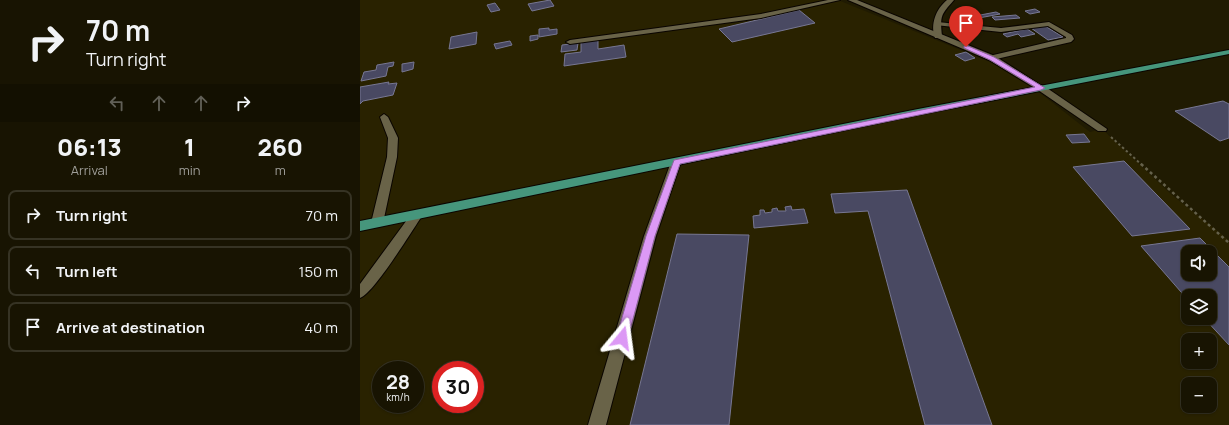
<!DOCTYPE html>
<meta charset="utf-8">
<style>
:root{--surface:#181402;--page:#252111;--text:#f1f3f6;--muted:#9f9e99;--line:#363324}
body{margin:0;font-family:Manrope,sans-serif;background:var(--page);color:var(--text);height:100vh;display:flex;flex-direction:column;font-size:15px;white-space:nowrap}
*{box-sizing:border-box;margin:0}
p{font-size:13px;color:var(--muted)}
.icon{flex:none;width:22px;height:22px;fill:none;stroke:currentColor;stroke-width:2;stroke-linecap:round;stroke-linejoin:round}
.map{position:relative;flex:1;overflow:hidden}
.side{display:flex;flex-direction:column;background:var(--surface);width:360px}
.side>*{flex:none}
.banner{background:#181402;color:var(--text);overflow:hidden}
.controls{position:absolute;left:821px;top:245px;display:grid;gap:8px}
.controls a{display:grid;place-items:center;width:36px;height:36px;border-radius:8px;background:var(--surface);box-shadow:0 1px 3px #0004,0 0 0 1px var(--line);font-size:20px}
.speed{position:absolute;left:12px;top:361px;display:flex;gap:8px;font-size:20px;font-weight:700;text-align:center}
.speed>*{display:grid;place-content:center;width:52px;height:52px;border-radius:50%;background:var(--surface);box-shadow:0 1px 3px #0004,0 0 0 1px var(--line);line-height:1}
.speed small{font-size:10px;font-weight:400}
.speed .limit{border:6px solid #d22;background:#fff;color:#111}
.pin{position:absolute;display:grid;place-items:center;width:34px;height:34px;color:#fff;margin:-41px -17px;border-radius:50% 50% 50% 0;rotate:-45deg;box-shadow:0 0 4px #0007}
.pin .icon{rotate:45deg}
.me{position:absolute;width:44px;margin:-22px;rotate:16deg;stroke-linejoin:round;filter:drop-shadow(0 0 3px #0008)}
.turn{display:flex;align-items:center;gap:14px;height:84px;padding:0 20px;font-size:18px}
.turn .icon{width:52px;height:52px;stroke-width:2.5}
.turn b{display:block;font-size:28px;line-height:34px}
.lanes{display:flex;align-items:center;height:38px;padding:0 20px;background:#0003;justify-content:center;gap:20px;direction:ltr}
.lanes .off{opacity:.35}
.eta{display:flex;justify-content:space-evenly;align-items:center;height:68px;text-align:center}
.eta b{font-size:24px;font-weight:800;line-height:28px}
ul{padding:0;list-style:none}
li{display:flex;align-items:center;gap:12px;height:50px;margin:0 8px 6px;padding:0 12px;border:2px solid var(--line);border-radius:8px}
li div{flex:1}
li b{display:block;font-size:15px}
li em{font-style:normal}
main{display:flex;flex:1;min-height:0}
.map>svg:first-child{display:block}
.built{fill:#292200;fill-rule:evenodd}
.building{fill:#494962;stroke:#777792;fill-rule:evenodd}
.lines{fill:none;stroke-linecap:round;stroke-linejoin:round}
.service-casing{stroke:#0a0500;stroke-width:2}
.minor-casing{stroke:#0a0500;stroke-width:2}
.tertiary-casing{stroke:#0a0500;stroke-width:2}
.trunk-casing{stroke:#0a0500;stroke-width:2}
.path-far1{stroke:#65614b;stroke-width:2;stroke-dasharray:2.5 2.5;stroke-linecap:butt}
.path{stroke:#65614b;stroke-width:2.5;stroke-dasharray:3 3;stroke-linecap:butt}
.service{fill:#696348;fill-rule:evenodd}
.minor{fill:#696348;fill-rule:evenodd}
.tertiary{fill:#696348;fill-rule:evenodd}
.trunk{fill:#46967c;fill-rule:evenodd}
.route{fill:#dc99f5;stroke:#8f639f}
</style>
<main>
<section class="side">
<div class="banner">
<div class="turn"><svg class="icon" aria-label="right" viewBox="0 0 24 24"><path d="M7 20v-9h11M14 6l5 5-5 5"/></svg><div><b>70 m</b>Turn right</div></div>
<div class="lanes"><svg class="icon off" aria-label="left" viewBox="0 0 24 24"><path d="M17 20v-9H6M10 6l-5 5 5 5"/></svg><svg class="icon off" aria-label="ahead" viewBox="0 0 24 24"><path d="M12 20V5M6 11l6-6 6 6"/></svg><svg class="icon off" aria-label="ahead" viewBox="0 0 24 24"><path d="M12 20V5M6 11l6-6 6 6"/></svg><svg class="icon" aria-label="right" viewBox="0 0 24 24"><path d="M7 20v-9h11M14 6l5 5-5 5"/></svg></div>
</div>
<div class="eta">
<div><b>06:13</b><p>Arrival</p></div>
<div><b>1</b><p>min</p></div>
<div><b>260</b><p>m</p></div>
</div>
<ul>
<li><svg class="icon" aria-label="right" viewBox="0 0 24 24"><path d="M7 20v-9h11M14 6l5 5-5 5"/></svg><div><b>Turn right</b></div><em>70 m</em></li>
<li><svg class="icon" aria-label="left" viewBox="0 0 24 24"><path d="M17 20v-9H6M10 6l-5 5 5 5"/></svg><div><b>Turn left</b></div><em>150 m</em></li>
<li><svg class="icon" aria-label="arrive" viewBox="0 0 24 24"><path d="M6 21V4h12l-3 4 3 4H6"/></svg><div><b>Arrive at destination</b></div><em>40 m</em></li>
</ul>
</section>
<div class="map">
<svg width="869" height="425" viewBox="0 0 869 425">
<rect width="100%" height="100%" fill="#201b02"/>
<path class="built" d="M 0,0 L 478,0 L 652,71 L 730,132 L 742,129 L 812,195 L 869,240 L 869,425 L 0,425 ZM 828,252 L 850,252 L 850,274 L 828,274 ZM 828,296 L 850,296 L 850,318 L 828,318 ZM 828,340 L 850,340 L 850,362 L 828,362 ZM 21,370 L 55,370 L 55,404 L 21,404 ZM 81,370 L 115,370 L 115,404 L 81,404 ZM 828,384 L 850,384 L 850,406 L 828,406 Z"/>
<g class="building">
<path d="M 190,0 L 194,6 L 172,11 L 168,4 Z"/>
<path d="M 135,3 L 140,10 L 131,12 L 127,5 Z"/>
<path d="M 675,9 L 680,12 L 670,14 L 665,11 Z"/>
<path d="M 439,10 L 455,23 L 372,42 L 359,29 Z"/>
<path d="M 636,12 L 640,14 L 619,18 L 615,16 Z"/>
<path d="M 656,15 L 660,18 L 635,20 L 632,17 Z"/>
<path d="M 685,26 L 703,37 L 688,40 L 671,28 Z"/>
<path d="M 189,28 L 189,30 L 197,29 L 197,34 L 179,37 L 179,29 Z"/>
<path d="M 667,29 L 675,34 L 661,37 L 658,34 L 647,37 L 643,34 Z"/>
<path d="M 117,32 L 116,44 L 89,49 L 91,37 Z"/>
<path d="M 178,35 L 178,39 L 170,41 L 170,36 Z"/>
<path d="M 238,40 L 238,49 L 264,45 L 266,57 L 204,66 L 205,54 L 221,52 L 221,42 Z"/>
<path d="M 150,41 L 152,45 L 136,49 L 134,44 Z"/>
<path d="M 218,43 L 217,50 L 201,52 L 202,45 Z"/>
<path d="M 606,52 L 615,58 L 605,61 L 595,55 Z"/>
<path d="M 34,62 L 33,66 L 28,67 L 26,76 L 1,81 L 4,72 L 16,70 L 17,65 Z"/>
<path d="M 54,62 L 53,69 L 42,72 L 42,64 Z"/>
<path d="M 29,82 L 28,84 L 37,83 L 33,95 L 3,101 L 0,104 L 0,87 Z"/>
<path d="M 863,101 L 869,104 L 869,138 L 860,141 L 815,111 Z"/>
<path d="M 724,134 L 730,142 L 712,143 L 706,135 Z"/>
<path d="M 764,161 L 830,229 L 772,236 L 713,167 Z"/>
<path d="M 547,190 L 632,425 L 565,425 L 508,211 L 475,213 L 471,194 Z"/>
<path d="M 431,206 L 432,210 L 444,209 L 448,223 L 394,228 L 393,216 L 400,215 L 400,210 L 404,210 L 405,213 L 412,212 L 412,209 L 417,208 L 418,211 L 426,211 L 425,207 Z"/>
<path d="M 317,234 L 389,235 L 369,425 L 270,425 Z"/>
<path d="M 840,238 L 869,267 L 869,345 L 844,318 L 850,318 L 850,296 L 828,296 L 828,300 L 781,246 ZM 828,252 L 850,252 L 850,274 L 828,274 Z"/>
</g>
<g class="lines">
<g class="service-casing">
<g id="service">
<path d="M 468,0 L 480,0 L 401,18 L 210,44 L 206,42 L 210,40 L 401,14 Z"/>
<path d="M 577,22 L 641,28 L 689,22 L 712,35 L 714,39 L 711,42 L 632,60 L 628,58 L 629,56 L 706,38 L 706,37 L 688,26 L 641,32 L 575,25 L 574,24 Z"/>
<path d="M 24,114 L 28,117 L 38,138 L 37,157 L 23,223 L 21,226 L 17,227 L 13,226 L 11,223 L 27,157 L 28,138 L 20,117 Z"/>
<path d="M 56,212 L 60,213 L 62,216 L 60,219 C 50,234 13,294 0,298 L 0,284 L 52,213 Z"/>
</g>
</g>
<g class="minor-casing">
<g id="minor">
<path d="M 587,0 L 594,0 C 581,15 580,15 582,36 L 581,38 L 575,38 C 570,24 576,9 587,0 Z"/>
<path d="M 681,85 L 684,86 L 747,129 L 746,131 L 738,131 L 678,90 L 677,88 L 678,86 Z"/>
<path d="M 316,159 L 320,160 L 321,162 L 296,236 L 246,425 L 228,425 L 284,236 L 311,162 L 312,160 Z"/>
</g>
</g>
<g class="tertiary-casing">
<path id="tertiary" d="M 488,0 L 497,0 L 635,56 L 685,88 L 684,90 L 678,90 L 629,60 Z"/>
</g>
<g class="trunk-casing">
<path id="trunk" d="M 869,50 L 869,54 L 558,115 L 0,231 L 0,221 L 558,109 Z"/>
</g>
<path class="path-far1" d="M 751,137 L 782,165"/>
<path class="path" d="M 781,164 L 869,243"/>
<use href="#service" class="service"/>
<use href="#minor" class="minor"/>
<use href="#tertiary" class="tertiary"/>
<use href="#trunk" class="trunk"/>
</g>
<path class="route" d="M 604,46 L 608,46 L 634,57 L 685,88 L 681,90 L 320,164 L 295,236 L 268,338 L 266,341 L 262,343 L 258,341 L 256,338 L 286,236 L 314,160 L 675,87 L 630,60 L 604,48 Z"/>
</svg>
<div class="controls">
<a><svg class="icon" aria-label="sound" viewBox="0 0 24 24"><path d="M4 9h4l5-4v14l-5-4H4zM17 9q2 3 0 6"/></svg></a>
<a><svg class="icon" aria-label="layers" viewBox="0 0 24 24"><path d="M12 4l9 5-9 5-9-5zM3 14l9 5 9-5"/></svg></a>
<a>+</a>
<a>−</a>
</div>
<div class="speed"><div>28<small>km/h</small></div><div class="limit">30</div></div>
<div class="pin" style="left:606px;top:47px;background:#d93025"><svg class="icon" aria-label="arrive" viewBox="0 0 24 24"><path d="M6 21V4h12l-3 4 3 4H6"/></svg></div>
<svg class="me" style="left:262px;top:338px" viewBox="-20 -20 40 40"><path d="M0-17L14 15 0 8-14 15z" fill="#dc99f5" stroke="#fff" stroke-width="4"/></svg>
</div>
</main>
